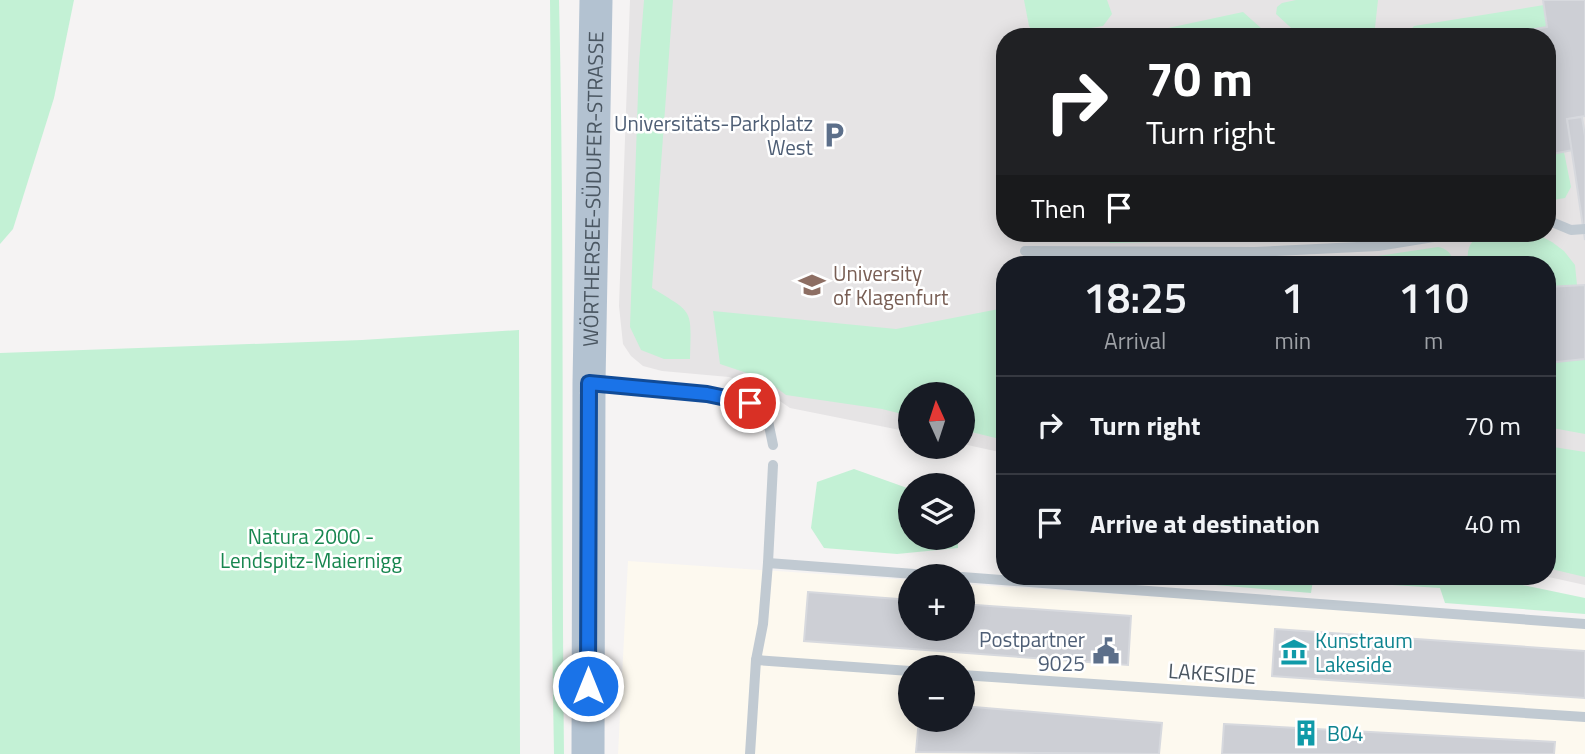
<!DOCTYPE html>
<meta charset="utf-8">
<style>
:root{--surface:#171b24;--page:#242831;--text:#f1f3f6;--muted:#9ea1a6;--line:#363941}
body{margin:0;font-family:"Titillium Web",sans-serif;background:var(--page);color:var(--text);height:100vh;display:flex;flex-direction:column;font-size:26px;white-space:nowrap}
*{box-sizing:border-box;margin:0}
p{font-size:23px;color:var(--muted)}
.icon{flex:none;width:38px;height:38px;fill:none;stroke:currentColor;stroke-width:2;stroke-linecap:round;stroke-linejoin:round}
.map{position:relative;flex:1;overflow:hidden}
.side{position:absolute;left:996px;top:256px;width:560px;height:329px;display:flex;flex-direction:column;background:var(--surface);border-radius:28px;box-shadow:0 4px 18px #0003}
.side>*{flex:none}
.banner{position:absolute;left:996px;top:28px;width:560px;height:214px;border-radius:28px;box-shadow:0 4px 18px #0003;background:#202124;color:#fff;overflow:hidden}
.needle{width:46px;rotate:357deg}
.tools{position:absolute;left:898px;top:382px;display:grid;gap:14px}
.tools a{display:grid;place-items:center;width:77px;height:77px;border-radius:50%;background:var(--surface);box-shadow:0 4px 18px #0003;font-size:35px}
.pin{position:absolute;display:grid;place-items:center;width:60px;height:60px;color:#fff;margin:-30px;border:4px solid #fff;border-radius:50%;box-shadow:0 2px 7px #0007}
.me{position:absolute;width:77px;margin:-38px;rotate:0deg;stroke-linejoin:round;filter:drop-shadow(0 0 5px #0008)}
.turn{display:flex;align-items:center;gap:24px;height:147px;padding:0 35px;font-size:32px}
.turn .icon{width:91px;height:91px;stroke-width:2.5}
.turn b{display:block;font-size:49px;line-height:60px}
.then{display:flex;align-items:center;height:66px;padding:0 35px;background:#0003;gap:14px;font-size:26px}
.eta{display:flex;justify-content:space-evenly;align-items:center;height:119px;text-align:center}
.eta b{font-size:42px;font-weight:600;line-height:49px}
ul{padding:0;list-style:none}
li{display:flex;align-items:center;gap:21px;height:98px;padding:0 35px;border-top:2px solid var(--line)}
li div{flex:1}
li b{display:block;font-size:26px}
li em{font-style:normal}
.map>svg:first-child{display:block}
.commercial{fill:#fdf9ef;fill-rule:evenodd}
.education{fill:#e6e4e5;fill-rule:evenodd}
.green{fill:#c3f1d5}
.building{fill:#cdcfd5;stroke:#d7d9de;stroke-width:2}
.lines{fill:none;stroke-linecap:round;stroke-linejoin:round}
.service{stroke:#c1cad2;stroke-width:10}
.primary{stroke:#b3c2d1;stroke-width:33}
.route-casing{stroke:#114b97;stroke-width:18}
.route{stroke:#1a73e8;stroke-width:12}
.labels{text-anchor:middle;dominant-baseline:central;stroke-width:5;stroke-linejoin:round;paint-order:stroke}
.service-label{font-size:21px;fill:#4e5e75;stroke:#fff;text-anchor:end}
.street-label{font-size:21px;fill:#4a5661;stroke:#fff}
.education-label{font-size:21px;fill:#785e54;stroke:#fff;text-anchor:start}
.park-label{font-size:21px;fill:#17864f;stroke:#fff}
.culture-label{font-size:21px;fill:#0d838f;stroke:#fff;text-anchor:start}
</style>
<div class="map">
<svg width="1585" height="754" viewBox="0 0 1585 754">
<rect width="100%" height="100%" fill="#f5f3f3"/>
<path class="commercial" d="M 628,561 L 910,580 L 910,628 L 962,628 L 963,584 L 1585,625 L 1585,754 L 618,754 ZM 910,667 L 962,667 L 962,719 L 910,719 Z"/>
<path class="education" d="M 630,0 L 1585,0 L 1585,585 L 1544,576 L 1547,576 L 1547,264 L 1004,264 L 1004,453 L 963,444 L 962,394 L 910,394 L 910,432 L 790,408 L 764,390 L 729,377 L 662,371 L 643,366 L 631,356 L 623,344 L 619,306 ZM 1004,37 L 1547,37 L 1547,233 L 1004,233 Z"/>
<g class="green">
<path d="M 0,0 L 74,0 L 54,98 L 13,229 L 0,244 Z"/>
<path d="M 550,0 L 559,0 C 565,251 561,503 564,754 L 554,754 C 549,503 553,251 550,0 Z"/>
<path d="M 644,0 L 673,0 L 652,288 C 695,314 691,309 690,359 L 664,359 L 641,350 L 630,327 L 639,64 Z"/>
<path d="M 1024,0 L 1107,0 L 1112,14 L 1103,26 L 1037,37 L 1029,26 Z"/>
<path d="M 1296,0 L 1378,0 L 1374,37 L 1301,37 L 1276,14 L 1277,7 L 1282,3 Z"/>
<path d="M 1544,5 L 1547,27 L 1491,37 L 1404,37 L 1414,26 Z"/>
<path d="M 1243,12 L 1271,37 L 1126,37 Z"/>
<path d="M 1564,152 L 1571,187 L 1565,198 L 1547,201 L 1547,155 Z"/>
<path d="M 1098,233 L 1366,233 L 1361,237 L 1342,238 L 1110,243 L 1105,233 Z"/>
<path d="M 1489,233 L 1535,233 L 1552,242 L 1564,251 L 1575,265 L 1577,285 L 1547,287 L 1547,264 L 1468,264 C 1466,247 1471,237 1489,233 Z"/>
<path d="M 1438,247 C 1448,249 1452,254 1454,264 L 1266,264 L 1371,257 Z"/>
<path d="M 1004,308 L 1004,440 L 963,430 L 962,394 L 910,394 L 910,416 L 882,409 L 786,395 L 765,379 L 720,364 L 713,311 L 896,329 Z"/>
<path d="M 519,330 L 520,754 L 0,754 L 0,353 L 362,340 Z"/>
<path d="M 1585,359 L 1585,434 L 1547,427 L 1547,363 Z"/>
<path d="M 1547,446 L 1585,452 L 1585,577 L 1547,568 Z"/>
<path d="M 854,469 L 910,489 L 910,537 L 958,537 L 958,548 L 897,554 L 824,548 L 811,528 L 817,482 Z"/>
<path d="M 1191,576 L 1480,576 L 1585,598 L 1585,614 L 1445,603 L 1440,588 L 1313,580 L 1311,593 L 1191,583 Z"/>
</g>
<g class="building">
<path d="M 1543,0 L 1585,0 L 1585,116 L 1567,119 L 1573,150 L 1547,155 L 1547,37 L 1491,37 L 1547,27 Z"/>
<path d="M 1582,117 L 1585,136 L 1585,240 L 1567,119 Z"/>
<path d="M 1585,285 L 1585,359 L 1547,363 L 1547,287 Z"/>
<path d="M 808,592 L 910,600 L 910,628 L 962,628 L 962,604 L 1131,616 L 1128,665 L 804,641 Z"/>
<path d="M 1275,629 L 1585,651 L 1585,698 L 1272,676 Z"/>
<path d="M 962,706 L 1162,723 L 1159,754 L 916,752 L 919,719 L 962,719 Z"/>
<path d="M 1224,724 L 1555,742 L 1554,754 L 1222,754 Z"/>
</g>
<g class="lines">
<g class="service">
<path d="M 1547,220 L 1571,230 L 1585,229"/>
<path d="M 1025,251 L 1255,252 L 1378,246 L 1458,233"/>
<path d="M 591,383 L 707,395 L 750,403 L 767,416 L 773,445"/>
<path d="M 768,563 L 941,576"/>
<path d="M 962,577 L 1585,624"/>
<path d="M 756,660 L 910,671"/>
<path d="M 962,675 L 1585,717"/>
<path d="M 750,754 L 756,660 L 763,624 L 768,563 L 773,465"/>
</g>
<path class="primary" id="s1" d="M 588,754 L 589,383 L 596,0"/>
</g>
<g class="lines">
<g class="route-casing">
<path id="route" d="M 588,686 L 589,383 L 707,394 L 750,403"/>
</g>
<use href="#route" class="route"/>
</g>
<defs>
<g id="parking-bare" transform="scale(2.1)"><path d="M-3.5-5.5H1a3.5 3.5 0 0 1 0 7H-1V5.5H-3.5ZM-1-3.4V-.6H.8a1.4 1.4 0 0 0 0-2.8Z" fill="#5c6f8a" stroke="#fff" stroke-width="2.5" paint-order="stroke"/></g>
<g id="university-bare" transform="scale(2.1)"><path d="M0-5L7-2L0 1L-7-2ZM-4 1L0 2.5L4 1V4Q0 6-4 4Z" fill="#8d6e63" stroke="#fff" stroke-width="2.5" paint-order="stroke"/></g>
<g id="civic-bare" transform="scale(2.1)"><path d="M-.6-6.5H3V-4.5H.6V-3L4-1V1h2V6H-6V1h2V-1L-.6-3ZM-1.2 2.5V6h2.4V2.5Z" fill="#5c6f8a" stroke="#fff" stroke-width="2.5" paint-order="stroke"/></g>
<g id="museum-bare" transform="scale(2.1)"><path d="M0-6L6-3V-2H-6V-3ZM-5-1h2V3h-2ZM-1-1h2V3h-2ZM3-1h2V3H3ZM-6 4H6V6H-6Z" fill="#0f9aa8" stroke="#fff" stroke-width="2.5" paint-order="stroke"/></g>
<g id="building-bare" transform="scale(2.1)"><path d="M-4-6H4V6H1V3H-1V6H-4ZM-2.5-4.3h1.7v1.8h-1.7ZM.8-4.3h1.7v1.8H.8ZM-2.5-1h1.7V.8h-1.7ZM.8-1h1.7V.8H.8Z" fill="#0f9aa8" stroke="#fff" stroke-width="2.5" paint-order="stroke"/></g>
</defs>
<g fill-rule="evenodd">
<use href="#parking-bare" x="834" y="135"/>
<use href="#university-bare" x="812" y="285"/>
<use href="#civic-bare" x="1106" y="651"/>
<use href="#museum-bare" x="1294" y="652"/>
<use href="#building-bare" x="1306" y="733"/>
</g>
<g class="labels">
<g class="service-label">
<text x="813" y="123">Universitäts-Parkplatz<tspan x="813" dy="24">West</tspan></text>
<text x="1085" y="639">Postpartner<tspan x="1085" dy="24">9025</tspan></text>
</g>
<g class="street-label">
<text stroke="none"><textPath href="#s1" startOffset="565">WÖRTHERSEE-SÜDUFER-STRASSE</textPath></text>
<text transform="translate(1212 673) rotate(4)">LAKESIDE</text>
</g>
<g class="education-label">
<text x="833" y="273">University<tspan x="833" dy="24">of Klagenfurt</tspan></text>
</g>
<g class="park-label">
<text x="311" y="536">Natura 2000 -<tspan x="311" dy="24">Lendspitz-Maiernigg</tspan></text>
</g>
<g class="culture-label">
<text x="1315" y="640">Kunstraum<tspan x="1315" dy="24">Lakeside</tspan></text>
<text x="1327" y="733">B04</text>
</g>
</g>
</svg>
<div class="tools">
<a><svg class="needle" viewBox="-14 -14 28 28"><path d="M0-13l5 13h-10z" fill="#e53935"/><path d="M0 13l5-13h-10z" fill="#9ea1a6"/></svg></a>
<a><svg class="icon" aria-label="layers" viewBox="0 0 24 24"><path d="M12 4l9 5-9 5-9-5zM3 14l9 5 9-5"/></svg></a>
<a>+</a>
<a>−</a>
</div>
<div class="pin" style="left:750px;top:403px;background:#d93025"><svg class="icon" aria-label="arrive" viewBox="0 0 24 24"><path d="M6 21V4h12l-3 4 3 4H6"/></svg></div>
<svg class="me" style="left:588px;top:686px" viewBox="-20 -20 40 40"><circle r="17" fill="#1a73e8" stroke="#fff" stroke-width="3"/><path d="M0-11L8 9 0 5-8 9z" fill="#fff"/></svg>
<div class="banner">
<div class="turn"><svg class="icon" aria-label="right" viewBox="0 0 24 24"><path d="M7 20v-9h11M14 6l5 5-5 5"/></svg><div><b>70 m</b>Turn right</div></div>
<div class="then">Then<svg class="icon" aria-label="arrive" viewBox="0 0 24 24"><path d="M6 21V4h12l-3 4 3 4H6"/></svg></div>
</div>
<section class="side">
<div class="eta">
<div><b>18:25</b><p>Arrival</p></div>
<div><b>1</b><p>min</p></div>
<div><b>110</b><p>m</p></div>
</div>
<ul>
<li><svg class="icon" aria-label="right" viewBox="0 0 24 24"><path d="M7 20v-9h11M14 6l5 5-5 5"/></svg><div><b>Turn right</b></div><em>70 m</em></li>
<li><svg class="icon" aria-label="arrive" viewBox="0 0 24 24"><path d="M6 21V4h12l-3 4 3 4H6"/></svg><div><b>Arrive at destination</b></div><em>40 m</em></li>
</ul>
</section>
</div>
